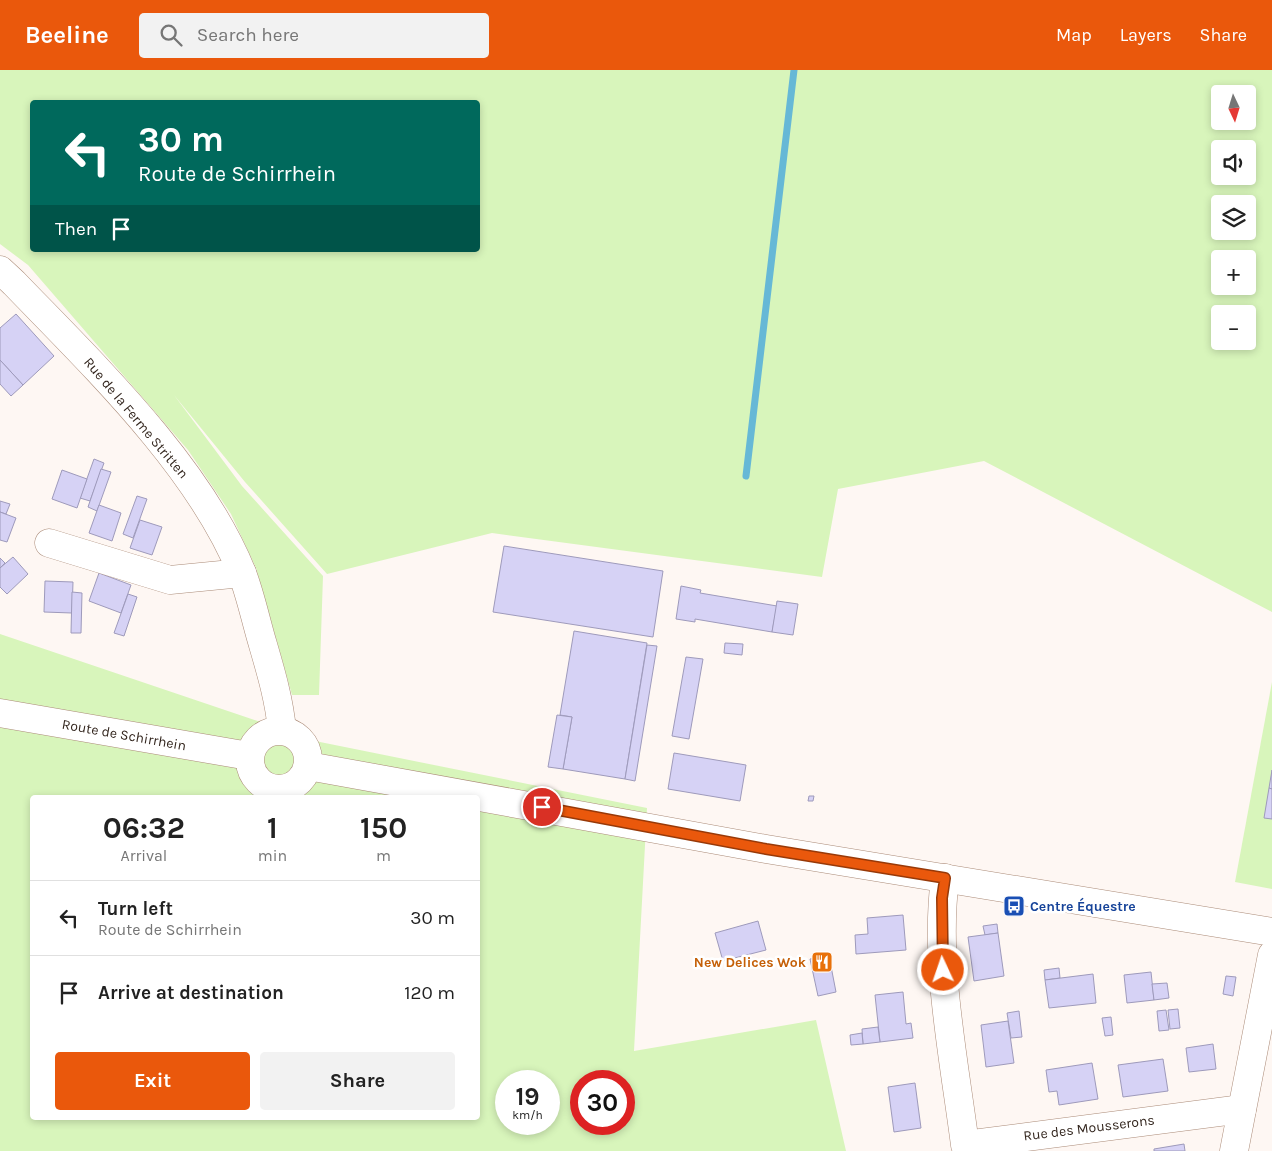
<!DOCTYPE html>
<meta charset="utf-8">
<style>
:root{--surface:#fff;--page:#f2f2f2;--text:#222;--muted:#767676;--line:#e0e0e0;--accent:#ea580c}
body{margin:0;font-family:Karla,sans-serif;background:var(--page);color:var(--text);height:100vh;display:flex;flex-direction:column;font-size:19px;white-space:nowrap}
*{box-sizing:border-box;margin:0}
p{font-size:16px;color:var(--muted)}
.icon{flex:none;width:28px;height:28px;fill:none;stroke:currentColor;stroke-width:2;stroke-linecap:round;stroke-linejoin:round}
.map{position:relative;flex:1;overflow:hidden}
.details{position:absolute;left:30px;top:725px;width:450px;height:325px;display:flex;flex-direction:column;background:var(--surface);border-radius:5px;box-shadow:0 2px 8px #0003}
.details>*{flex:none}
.top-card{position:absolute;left:30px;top:30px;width:450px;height:152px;border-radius:5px;box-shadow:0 2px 8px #0003;background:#00695c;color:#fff;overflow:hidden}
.needle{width:32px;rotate:176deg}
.buttons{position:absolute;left:1211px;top:15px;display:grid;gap:10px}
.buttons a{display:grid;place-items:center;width:45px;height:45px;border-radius:5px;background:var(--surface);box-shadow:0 2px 8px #0003;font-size:25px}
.speed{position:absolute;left:495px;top:1000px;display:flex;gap:10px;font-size:25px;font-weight:700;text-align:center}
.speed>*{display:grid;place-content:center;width:65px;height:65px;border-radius:50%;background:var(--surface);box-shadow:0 2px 8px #0003;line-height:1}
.speed small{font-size:12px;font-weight:400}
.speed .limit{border:8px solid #d22;background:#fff;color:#111}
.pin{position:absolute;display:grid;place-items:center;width:42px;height:42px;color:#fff;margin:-21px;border:2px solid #fff;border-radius:50%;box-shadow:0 1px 5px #0007}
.me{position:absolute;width:55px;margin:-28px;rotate:357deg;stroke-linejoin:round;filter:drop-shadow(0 0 4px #0008)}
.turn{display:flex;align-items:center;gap:18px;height:105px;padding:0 25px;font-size:22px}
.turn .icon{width:65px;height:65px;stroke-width:2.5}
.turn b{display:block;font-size:35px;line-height:42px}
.then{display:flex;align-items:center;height:48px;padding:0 25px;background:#0003;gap:10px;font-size:19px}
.eta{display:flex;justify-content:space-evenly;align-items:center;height:85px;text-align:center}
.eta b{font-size:30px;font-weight:700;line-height:35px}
.button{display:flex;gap:10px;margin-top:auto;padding:10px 25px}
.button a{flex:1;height:58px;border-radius:5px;background:var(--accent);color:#fff;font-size:20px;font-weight:700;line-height:58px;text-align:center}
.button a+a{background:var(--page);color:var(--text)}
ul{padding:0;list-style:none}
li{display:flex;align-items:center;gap:15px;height:75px;padding:0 25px;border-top:1px solid var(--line)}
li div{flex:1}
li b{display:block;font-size:19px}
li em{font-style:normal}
header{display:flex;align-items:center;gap:30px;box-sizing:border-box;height:70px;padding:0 25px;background:var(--accent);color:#fff}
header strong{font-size:24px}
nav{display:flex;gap:28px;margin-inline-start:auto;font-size:18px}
.search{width:350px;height:45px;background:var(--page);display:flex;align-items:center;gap:12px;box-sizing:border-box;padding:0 18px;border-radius:5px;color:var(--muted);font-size:19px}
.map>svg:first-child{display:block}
.green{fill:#d8f5bb;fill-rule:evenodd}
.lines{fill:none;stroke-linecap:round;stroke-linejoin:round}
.stream{stroke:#66b8d6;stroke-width:7}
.building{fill:#d6d2f5;stroke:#9e9abb}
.street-casing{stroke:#ab8b78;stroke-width:29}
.secondary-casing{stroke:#ab8b78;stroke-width:29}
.street{stroke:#fff;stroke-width:28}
.secondary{stroke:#fff;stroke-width:28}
.route-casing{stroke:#983908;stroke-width:12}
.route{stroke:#ea580c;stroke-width:9}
.labels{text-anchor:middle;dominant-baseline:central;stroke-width:5;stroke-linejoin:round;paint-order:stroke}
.street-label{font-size:14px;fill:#33261e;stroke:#fff}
.transit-label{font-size:14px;font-weight:bold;fill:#164399;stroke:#fff;text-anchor:start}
.food-label{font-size:14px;font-weight:bold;fill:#c56008;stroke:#fff;text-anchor:end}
</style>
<header>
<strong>Beeline</strong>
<div class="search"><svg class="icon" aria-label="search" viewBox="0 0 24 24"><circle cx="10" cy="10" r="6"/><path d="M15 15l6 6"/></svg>Search here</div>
<nav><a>Map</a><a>Layers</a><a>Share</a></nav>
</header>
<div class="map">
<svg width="1272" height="1081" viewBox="0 0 1272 1081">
<rect width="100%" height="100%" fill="#fef7f3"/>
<g class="green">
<path d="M 0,0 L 1272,0 L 1272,542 L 984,391 L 838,419 L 822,507 L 492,463 L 327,504 L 245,412 L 174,325 L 242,416 L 323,506 L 319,625 L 292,625 L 256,498 L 231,444 L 188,380 L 28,195 L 0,174 ZM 1220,24 L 1248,24 L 1248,51 L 1220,51 ZM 32,32 L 478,32 L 478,180 L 32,180 ZM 1220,79 L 1248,79 L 1248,106 L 1220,106 ZM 1220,134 L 1248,134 L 1248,161 L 1220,161 ZM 1220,189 L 1248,189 L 1248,216 L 1220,216 ZM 1220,244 L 1248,244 L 1248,271 L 1220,271 Z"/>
<path d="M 0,564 L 320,672 L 647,738 L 634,981 L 816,950 L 846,1081 L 0,1081 ZM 32,728 L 478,728 L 478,1048 L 32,1048 ZM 506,1011 L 549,1011 L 549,1054 L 506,1054 ZM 581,1011 L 624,1011 L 624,1054 L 581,1054 Z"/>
<path d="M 1272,612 L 1272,819 L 1235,812 Z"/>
</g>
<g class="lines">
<path class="stream" d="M 746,406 L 794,0"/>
</g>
<g class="building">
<path d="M 16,244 L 54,286 L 23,315 L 0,290 L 0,258 Z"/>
<path d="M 0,290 L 23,315 L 11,326 L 0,314 Z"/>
<path d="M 94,389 L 104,393 L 90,431 L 80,428 Z"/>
<path d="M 101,399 L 111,402 L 97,441 L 88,437 Z"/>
<path d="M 62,400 L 87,409 L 77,438 L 52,429 Z"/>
<path d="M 137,426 L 147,429 L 133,468 L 123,464 Z"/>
<path d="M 0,431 L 10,434 L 6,444 L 0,442 Z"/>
<path d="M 99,435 L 121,443 L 112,471 L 89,463 Z"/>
<path d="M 0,442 L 16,448 L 7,472 L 0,470 Z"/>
<path d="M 140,450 L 162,457 L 152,485 L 130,478 Z"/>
<path d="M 504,476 L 663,501 L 653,567 L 493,542 Z"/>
<path d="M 13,487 L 28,504 L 7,524 L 0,517 L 0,498 Z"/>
<path d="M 0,488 L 5,493 L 0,498 Z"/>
<path d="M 99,503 L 131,515 L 121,543 L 89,531 Z"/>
<path d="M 45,511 L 73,512 L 72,543 L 44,542 Z"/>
<path d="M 681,516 L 701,520 L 700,523 L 777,536 L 772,562 L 695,549 L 695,552 L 676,549 Z"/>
<path d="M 72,522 L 82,523 L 81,563 L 71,563 Z"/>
<path d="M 128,524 L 137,527 L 124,566 L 114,563 Z"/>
<path d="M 777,531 L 798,534 L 793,565 L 772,562 Z"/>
<path d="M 574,561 L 647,573 L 625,709 L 563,699 L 572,647 L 560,645 Z"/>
<path d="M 725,573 L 743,574 L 742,585 L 724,583 Z"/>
<path d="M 647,575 L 657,576 L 635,711 L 625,709 Z"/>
<path d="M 686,587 L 703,589 L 689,669 L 672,666 Z"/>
<path d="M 557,645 L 572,647 L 563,699 L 548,697 Z"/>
<path d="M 674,683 L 746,695 L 740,731 L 668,719 Z"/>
<path d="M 1272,700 L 1272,719 L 1269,718 Z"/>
<path d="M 1269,718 L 1272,719 L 1272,749 L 1264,748 Z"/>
<path d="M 809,726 L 814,726 L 813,731 L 808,731 Z"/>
<path d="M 903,845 L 906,880 L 856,884 L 855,865 L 868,864 L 867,848 Z"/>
<path d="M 758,851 L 766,880 L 723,891 L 715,863 Z"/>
<path d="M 997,854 L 998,863 L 985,865 L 983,856 Z"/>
<path d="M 998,863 L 1004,906 L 974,911 L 968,867 Z"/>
<path d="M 829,886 L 836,922 L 818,926 L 810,889 Z"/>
<path d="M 1059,898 L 1060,908 L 1045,910 L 1044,900 Z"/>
<path d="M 1151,902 L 1154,930 L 1127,933 L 1124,905 Z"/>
<path d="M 1093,904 L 1096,933 L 1049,938 L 1045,910 Z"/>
<path d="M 1226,906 L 1236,907 L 1233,926 L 1223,924 Z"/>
<path d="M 1167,913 L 1169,928 L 1154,930 L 1152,914 Z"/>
<path d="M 903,922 L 906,954 L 911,953 L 913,968 L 880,972 L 875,925 Z"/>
<path d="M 1178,939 L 1180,958 L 1170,959 L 1168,940 Z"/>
<path d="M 1166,940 L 1169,960 L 1159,961 L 1157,941 Z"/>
<path d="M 1019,941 L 1022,967 L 1011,968 L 1007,943 Z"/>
<path d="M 1111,947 L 1113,965 L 1105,966 L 1102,948 Z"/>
<path d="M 1008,951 L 1014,993 L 986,997 L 981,955 Z"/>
<path d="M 878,957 L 880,972 L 863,974 L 862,959 Z"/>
<path d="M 862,963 L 863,974 L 851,975 L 850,965 Z"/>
<path d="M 1213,974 L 1216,999 L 1189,1002 L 1186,978 Z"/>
<path d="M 1163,989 L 1168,1021 L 1123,1027 L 1118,995 Z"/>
<path d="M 1092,993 L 1098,1029 L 1059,1035 L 1057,1021 L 1049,1022 L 1046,1000 Z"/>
<path d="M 915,1013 L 921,1058 L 894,1062 L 888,1017 Z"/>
<path d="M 1184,1074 L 1185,1081 L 1154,1081 L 1154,1079 Z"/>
</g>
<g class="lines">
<g class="street-casing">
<g id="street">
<path d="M 0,200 L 14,213 C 93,295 199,396 242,503 C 250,524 255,547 261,568 C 270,599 279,628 282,660"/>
<path d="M 49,473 L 170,510 L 242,503"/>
<path d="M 945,808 C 934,893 954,989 965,1075 L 1242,1039"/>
<path d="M 1234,1081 L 1272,885"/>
</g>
</g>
<g class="secondary-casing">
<g id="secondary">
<path d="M 0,643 L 249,686"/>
<circle cx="279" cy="690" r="29"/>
<path d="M 308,696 L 766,779 L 1272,862"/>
</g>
</g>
<use href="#street" class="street"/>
<use href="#secondary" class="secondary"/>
</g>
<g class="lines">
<g class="route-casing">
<path id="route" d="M 542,737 L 766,779 L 945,808 L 942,828 L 943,900"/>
</g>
<use href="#route" class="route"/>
</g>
<defs>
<g id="bus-square" transform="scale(1.125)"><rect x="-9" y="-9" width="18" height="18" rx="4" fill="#1a4fb4" stroke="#fff"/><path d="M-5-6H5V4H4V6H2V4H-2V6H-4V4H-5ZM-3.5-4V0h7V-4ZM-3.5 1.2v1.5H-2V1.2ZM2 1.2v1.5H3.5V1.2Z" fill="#fff"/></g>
<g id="restaurant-square" transform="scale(1.125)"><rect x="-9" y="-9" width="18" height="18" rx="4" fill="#e8710a" stroke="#fff"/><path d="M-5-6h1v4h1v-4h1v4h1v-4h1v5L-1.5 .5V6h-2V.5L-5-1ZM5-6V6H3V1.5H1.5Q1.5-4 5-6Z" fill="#fff"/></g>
</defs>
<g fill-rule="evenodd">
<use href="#bus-square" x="1014" y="836"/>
<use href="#restaurant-square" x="822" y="892"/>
</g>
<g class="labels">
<g class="street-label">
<text transform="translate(136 348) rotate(50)">Rue de la Ferme Stritten</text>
<text transform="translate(124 665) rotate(10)">Route de Schirrhein</text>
<text transform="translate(1089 1058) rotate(-7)">Rue des Mousserons</text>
</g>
<g class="transit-label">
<text x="1030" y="836">Centre Équestre</text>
</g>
<g class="food-label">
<text x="806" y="892">New Delices Wok</text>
</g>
</g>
</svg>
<div class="buttons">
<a><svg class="needle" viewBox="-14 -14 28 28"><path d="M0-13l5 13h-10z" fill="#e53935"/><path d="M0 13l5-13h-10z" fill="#767676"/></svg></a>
<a><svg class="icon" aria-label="sound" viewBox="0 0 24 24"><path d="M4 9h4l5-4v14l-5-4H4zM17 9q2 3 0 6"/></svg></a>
<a><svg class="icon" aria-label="layers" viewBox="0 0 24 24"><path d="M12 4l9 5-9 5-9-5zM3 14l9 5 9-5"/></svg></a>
<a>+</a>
<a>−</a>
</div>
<div class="speed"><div>19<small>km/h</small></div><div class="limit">30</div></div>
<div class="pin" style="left:542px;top:737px;background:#d93025"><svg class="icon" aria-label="arrive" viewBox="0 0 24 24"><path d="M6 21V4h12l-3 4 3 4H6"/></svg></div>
<svg class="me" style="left:943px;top:900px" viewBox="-20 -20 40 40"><circle r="17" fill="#ea580c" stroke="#fff" stroke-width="3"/><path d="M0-11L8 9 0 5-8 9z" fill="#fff"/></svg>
<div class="top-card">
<div class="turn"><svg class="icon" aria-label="left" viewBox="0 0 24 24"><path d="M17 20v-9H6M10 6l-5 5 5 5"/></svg><div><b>30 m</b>Route de Schirrhein</div></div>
<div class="then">Then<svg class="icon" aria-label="arrive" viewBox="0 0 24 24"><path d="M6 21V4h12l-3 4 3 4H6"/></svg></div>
</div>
<section class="details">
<div class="eta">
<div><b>06:32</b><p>Arrival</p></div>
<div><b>1</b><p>min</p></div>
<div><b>150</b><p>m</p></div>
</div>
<ul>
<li><svg class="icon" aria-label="left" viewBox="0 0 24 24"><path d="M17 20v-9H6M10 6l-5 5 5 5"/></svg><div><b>Turn left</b><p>Route de Schirrhein</p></div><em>30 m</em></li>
<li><svg class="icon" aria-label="arrive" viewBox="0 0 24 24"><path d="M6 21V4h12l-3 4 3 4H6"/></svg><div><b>Arrive at destination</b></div><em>120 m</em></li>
</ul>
<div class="button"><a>Exit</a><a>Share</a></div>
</section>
</div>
